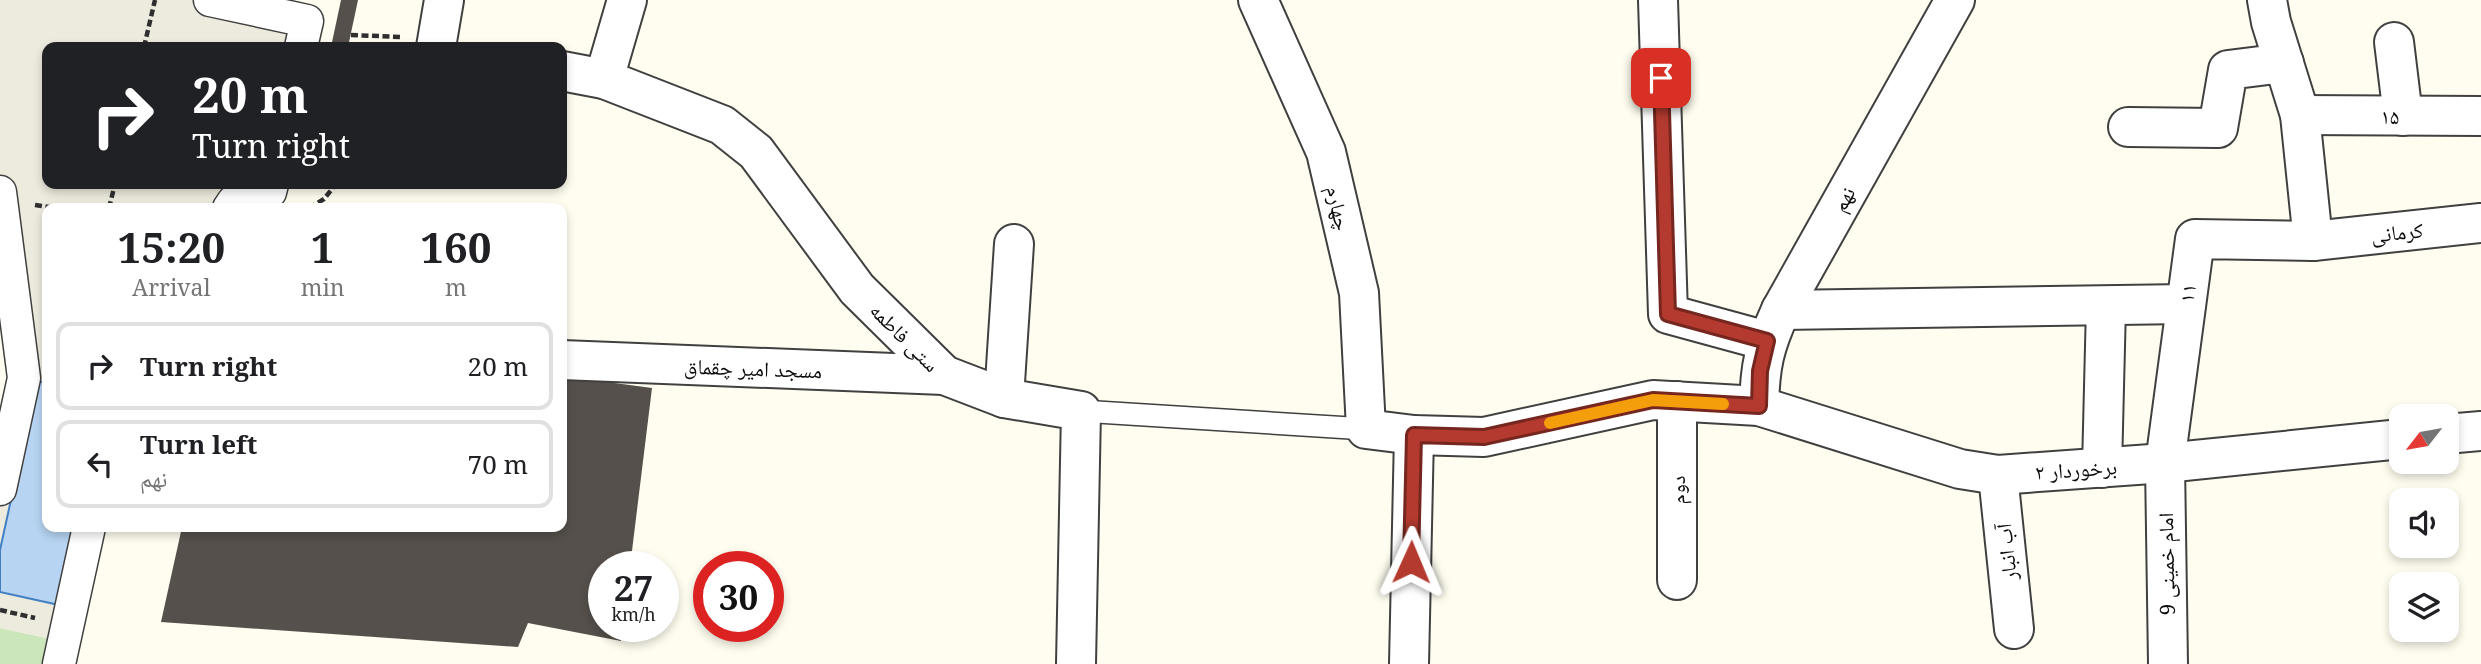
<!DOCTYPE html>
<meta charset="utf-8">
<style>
:root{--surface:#fff;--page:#f6f6f6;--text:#202124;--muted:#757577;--line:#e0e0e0}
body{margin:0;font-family:"Noto Serif","Noto Naskh Arabic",serif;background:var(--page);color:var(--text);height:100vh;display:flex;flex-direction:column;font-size:26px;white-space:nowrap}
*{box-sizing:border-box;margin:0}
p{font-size:23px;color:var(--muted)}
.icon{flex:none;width:38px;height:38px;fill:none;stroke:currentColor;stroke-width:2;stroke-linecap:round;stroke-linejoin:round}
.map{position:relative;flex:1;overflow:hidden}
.sheet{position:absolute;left:42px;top:203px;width:525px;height:329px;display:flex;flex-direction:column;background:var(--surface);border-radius:14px;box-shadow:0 4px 10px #0003}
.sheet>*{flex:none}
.top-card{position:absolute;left:42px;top:42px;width:525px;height:147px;border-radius:14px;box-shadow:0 4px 10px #0003;background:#202124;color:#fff;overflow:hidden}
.needle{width:46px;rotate:239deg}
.buttons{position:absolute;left:2389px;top:404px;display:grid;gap:14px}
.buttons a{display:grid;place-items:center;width:70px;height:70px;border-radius:14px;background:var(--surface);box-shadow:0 4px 10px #0003;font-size:35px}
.speed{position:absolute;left:588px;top:551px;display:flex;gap:14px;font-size:35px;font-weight:700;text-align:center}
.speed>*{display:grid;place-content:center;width:91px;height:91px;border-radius:50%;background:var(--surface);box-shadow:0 4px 10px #0003;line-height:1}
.speed small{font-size:18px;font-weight:400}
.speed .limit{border:10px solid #d22;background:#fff;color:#111}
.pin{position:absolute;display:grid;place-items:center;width:60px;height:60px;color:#fff;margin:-30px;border-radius:14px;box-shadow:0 4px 10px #0006}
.me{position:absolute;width:77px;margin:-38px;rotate:1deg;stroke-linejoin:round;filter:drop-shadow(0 0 5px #0008)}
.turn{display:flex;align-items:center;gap:24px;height:147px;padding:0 35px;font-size:32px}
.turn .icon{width:91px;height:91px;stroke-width:2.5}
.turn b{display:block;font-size:49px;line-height:60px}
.eta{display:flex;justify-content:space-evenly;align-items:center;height:119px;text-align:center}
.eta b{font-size:42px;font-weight:700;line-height:49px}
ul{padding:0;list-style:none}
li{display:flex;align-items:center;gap:21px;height:88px;margin:0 14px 10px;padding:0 21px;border:4px solid var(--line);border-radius:14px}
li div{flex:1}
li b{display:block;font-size:26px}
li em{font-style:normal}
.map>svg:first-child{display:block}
.green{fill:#cce6bb}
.plaza{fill:#edebde}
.water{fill:#b7d4f2;stroke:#4380c3;stroke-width:2}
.building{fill:#55504b}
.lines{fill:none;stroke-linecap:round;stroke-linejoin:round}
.service-casing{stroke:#404040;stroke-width:24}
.pedestrian-casing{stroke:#404040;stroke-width:35}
.minor-casing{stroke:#404040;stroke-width:42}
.tertiary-casing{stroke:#404040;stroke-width:42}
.path{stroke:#2f2f2f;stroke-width:4.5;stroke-dasharray:7 3.5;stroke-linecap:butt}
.service{stroke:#fff;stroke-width:21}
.pedestrian{stroke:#fff;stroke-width:32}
.minor{stroke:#fff;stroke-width:38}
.tertiary{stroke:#fff;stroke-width:38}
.route-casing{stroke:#75261f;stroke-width:18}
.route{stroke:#b43a2f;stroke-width:12}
.slow{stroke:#f59e0b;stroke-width:12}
.labels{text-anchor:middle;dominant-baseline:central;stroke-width:7;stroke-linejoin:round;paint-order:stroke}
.street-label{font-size:21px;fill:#0d0d0d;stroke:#fff}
</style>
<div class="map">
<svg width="2481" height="664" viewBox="0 0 2481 664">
<rect width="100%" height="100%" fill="#fefdef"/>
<path class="green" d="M 0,628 L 51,639 L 46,664 L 0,664 Z"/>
<g class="plaza">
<path d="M 0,0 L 210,0 L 307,21 L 301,47 L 47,47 L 47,184 L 272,184 L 229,208 L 47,208 L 47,332 L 44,347 L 47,348 L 47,383 L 37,381 L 0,550 L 0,489 L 24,378 L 0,192 Z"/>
<path d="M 0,592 L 59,605 L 51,639 L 0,628 Z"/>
</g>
<path class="water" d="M 37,381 L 47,383 L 47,527 L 76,527 L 59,605 L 0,592 L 0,550 Z"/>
<g class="building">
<path d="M 341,0 L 358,0 L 348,47 L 331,47 Z"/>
<path d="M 562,376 L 652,388 L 630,567 L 604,567 L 604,626 L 622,626 L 621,641 L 528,623 L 518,647 L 161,622 L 182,527 L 562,527 Z"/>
</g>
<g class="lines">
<g class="service-casing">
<path id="service" d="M 1081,411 L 1366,429"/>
</g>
<g class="pedestrian-casing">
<g id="pedestrian">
<path d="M 210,0 L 307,21 L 301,47"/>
<path d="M 0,192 L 24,378 L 0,489"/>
<path d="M 229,208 C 239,191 251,189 270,192 L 272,184"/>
<path d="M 59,664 L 89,527"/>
</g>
</g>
<g class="minor-casing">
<g id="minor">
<path d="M 1258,0 L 1326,152 L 1359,293 L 1366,429 L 1414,435 L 1484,437 L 1653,400 L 1759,406 L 1960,469 L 1998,475 L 2165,463 L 2401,439"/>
<path d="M 1658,0 L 1668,314 L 1767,341"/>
<path d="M 2267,0 L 2271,22 L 2300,115 L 2313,241"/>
<path d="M 2394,42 L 2403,116"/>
<path d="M 604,79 L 627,0"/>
<path d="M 2300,115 L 2481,116"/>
<path d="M 2128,127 L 2218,128 L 2228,70 L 2284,63"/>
<path d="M 1781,310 L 2186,304"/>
<path d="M 562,360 L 944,375"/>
<path d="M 1004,398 L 1014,244"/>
<path d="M 1677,401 L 1677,580"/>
<path d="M 1759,406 C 1760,366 1764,347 1781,310 L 1955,0"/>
<path d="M 2446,434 L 2481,431"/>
<path d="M 2102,468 L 2106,306"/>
<path d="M 1998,475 L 2014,629"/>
<path d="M 1409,664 L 1414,435"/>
<path d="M 2168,664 L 2165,463 L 2195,239 L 2313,241 L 2481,223"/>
</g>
</g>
<g class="tertiary-casing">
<g id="tertiary">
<path d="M 436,47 L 444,0"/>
<path d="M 562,71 L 604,79 L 722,125 L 756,152 L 857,289 L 944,375 L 1004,398 L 1081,411 L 1076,664"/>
</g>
</g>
<g class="path">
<path d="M 351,35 L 402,37"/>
<path d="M 144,47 L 155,0"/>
<path d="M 35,205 L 55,208"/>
<path d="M 109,208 L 115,184"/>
<path d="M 309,208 L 324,199 L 336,184"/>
<path d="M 0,610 L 35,618"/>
</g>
<use href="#service" class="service"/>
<use href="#pedestrian" class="pedestrian"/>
<use href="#minor" class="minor"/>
<use href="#tertiary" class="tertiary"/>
</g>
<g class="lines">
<g class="route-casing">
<path id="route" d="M 1411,562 L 1414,435 L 1484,437 L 1653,400 L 1759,406 L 1760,371 L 1767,341 L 1668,314 L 1661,78"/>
</g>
<use href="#route" class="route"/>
<path class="slow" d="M 1550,423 L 1653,400 L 1723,404"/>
</g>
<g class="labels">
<g class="street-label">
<text transform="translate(2390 116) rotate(1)">۱۵</text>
<text transform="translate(1843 199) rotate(-61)">نهم</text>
<text transform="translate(1339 208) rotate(77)">چهارم</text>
<text transform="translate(2397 232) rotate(-6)">کرمانی</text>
<text transform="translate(2187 293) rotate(-82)">۱۱</text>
<text transform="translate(905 337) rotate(45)">ستی فاطمه</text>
<text transform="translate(753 368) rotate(2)">مسجد امیر چقماق</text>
<text transform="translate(2076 469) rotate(-4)">برخوردار ۲</text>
<text transform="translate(1677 490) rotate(-90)">دوم</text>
<text transform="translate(2006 552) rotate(-96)">آب انبار</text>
<text transform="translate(2166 564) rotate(-91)">امام خمینی 9</text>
</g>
</g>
</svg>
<div class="buttons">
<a><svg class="needle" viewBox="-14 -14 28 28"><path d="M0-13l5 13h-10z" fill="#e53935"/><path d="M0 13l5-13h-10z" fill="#757577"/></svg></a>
<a><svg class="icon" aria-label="sound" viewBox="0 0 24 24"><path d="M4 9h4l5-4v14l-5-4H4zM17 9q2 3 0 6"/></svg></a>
<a><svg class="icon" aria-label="layers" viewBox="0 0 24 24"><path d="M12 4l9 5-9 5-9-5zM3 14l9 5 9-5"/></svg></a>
</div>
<div class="speed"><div>27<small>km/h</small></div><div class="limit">30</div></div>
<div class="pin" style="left:1661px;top:78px;background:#d93025"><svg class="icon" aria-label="arrive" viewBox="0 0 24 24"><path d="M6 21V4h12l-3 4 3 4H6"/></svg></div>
<svg class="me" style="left:1411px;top:562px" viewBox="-20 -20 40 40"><path d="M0-17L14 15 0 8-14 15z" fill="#b43a2f" stroke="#fff" stroke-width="4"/></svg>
<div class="top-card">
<div class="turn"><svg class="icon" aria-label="right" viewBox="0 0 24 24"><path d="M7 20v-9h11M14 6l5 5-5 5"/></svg><div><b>20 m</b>Turn right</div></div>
</div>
<section class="sheet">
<div class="eta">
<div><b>15:20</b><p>Arrival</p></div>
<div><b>1</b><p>min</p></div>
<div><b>160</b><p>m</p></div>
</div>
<ul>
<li><svg class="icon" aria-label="right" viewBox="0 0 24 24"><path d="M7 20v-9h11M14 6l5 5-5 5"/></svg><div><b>Turn right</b></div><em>20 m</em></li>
<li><svg class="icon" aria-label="left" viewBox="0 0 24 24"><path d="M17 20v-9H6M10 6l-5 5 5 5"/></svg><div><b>Turn left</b><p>نهم</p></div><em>70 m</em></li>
</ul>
</section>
</div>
